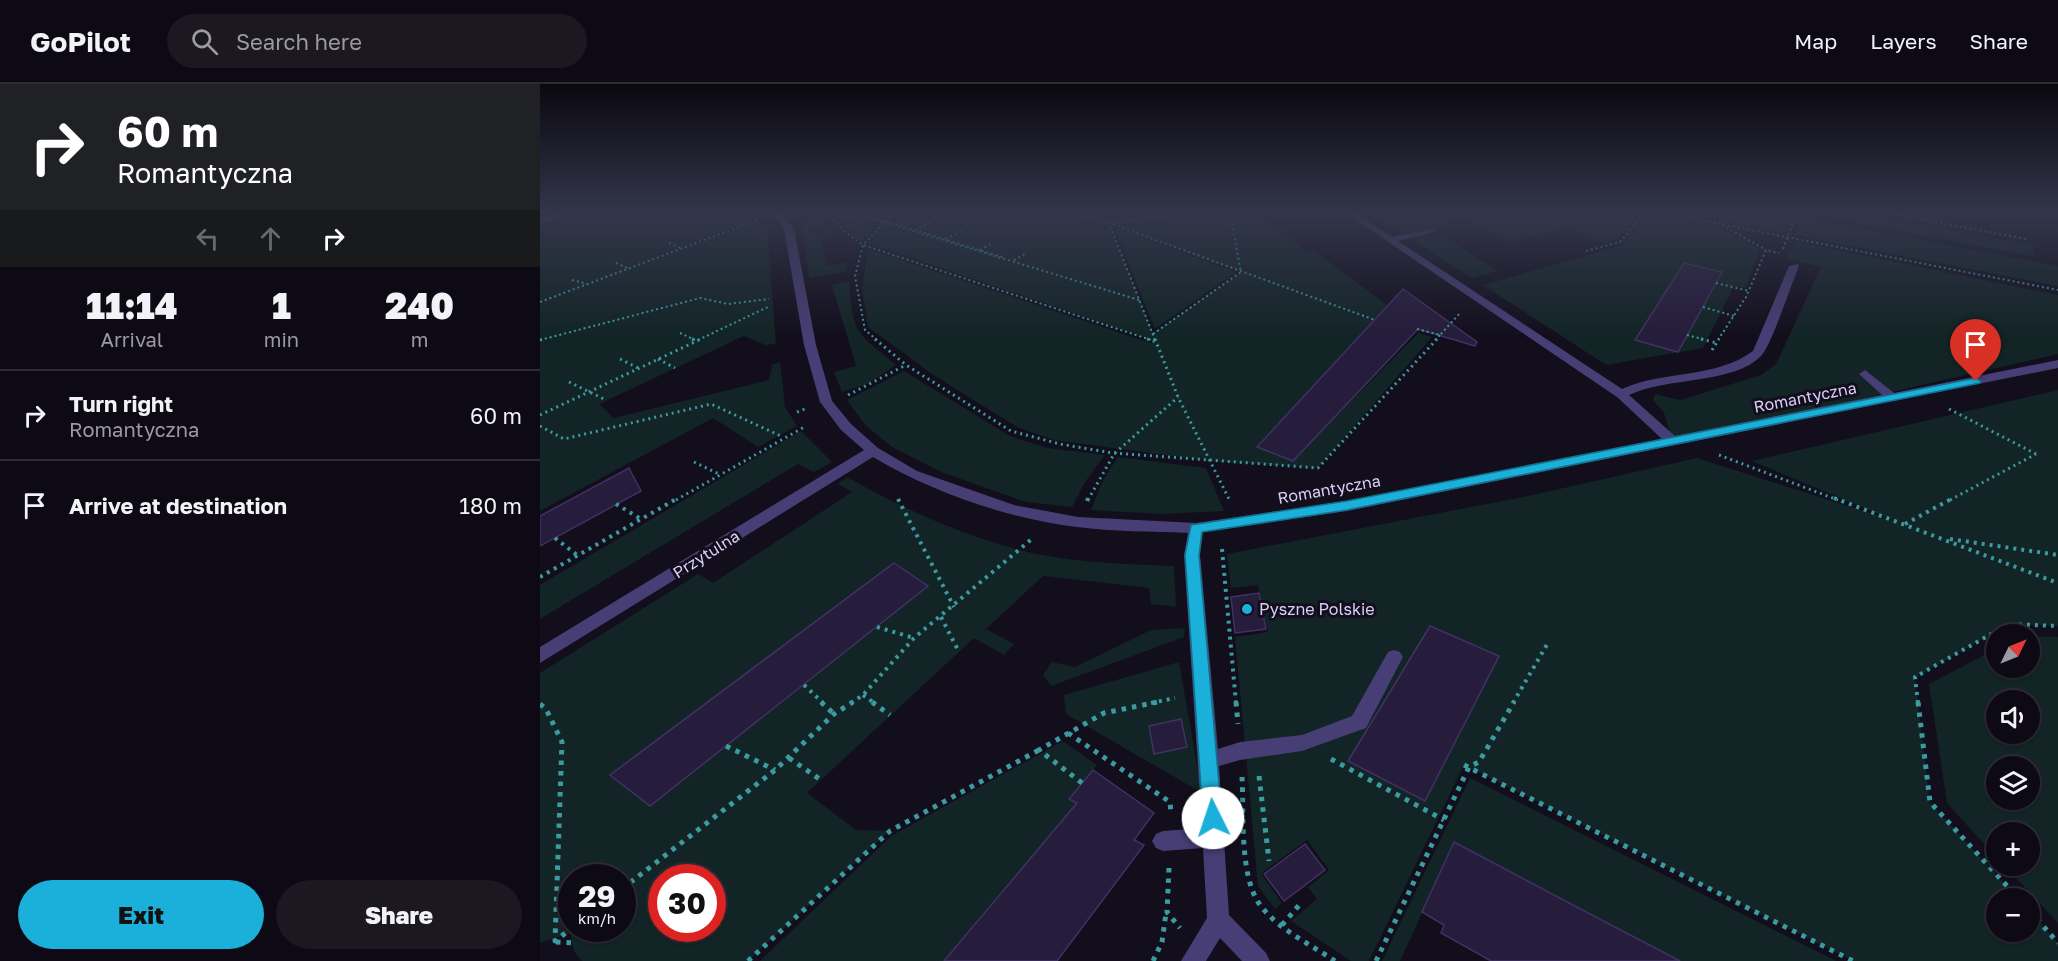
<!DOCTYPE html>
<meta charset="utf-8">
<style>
:root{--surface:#0e0a15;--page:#1c1822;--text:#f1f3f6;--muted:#9b9aa0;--line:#2e2b34;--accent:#1bb0d9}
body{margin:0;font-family:"Golos Text",sans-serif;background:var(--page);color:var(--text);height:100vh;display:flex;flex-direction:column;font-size:22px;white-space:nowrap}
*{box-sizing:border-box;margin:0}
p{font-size:20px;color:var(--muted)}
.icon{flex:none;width:33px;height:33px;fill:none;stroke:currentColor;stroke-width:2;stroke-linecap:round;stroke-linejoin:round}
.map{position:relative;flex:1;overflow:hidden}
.panel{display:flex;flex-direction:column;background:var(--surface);width:540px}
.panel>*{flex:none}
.top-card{background:#202124;color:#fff;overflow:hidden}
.needle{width:39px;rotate:47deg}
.tools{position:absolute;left:1446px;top:540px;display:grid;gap:12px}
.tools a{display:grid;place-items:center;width:54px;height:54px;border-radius:50%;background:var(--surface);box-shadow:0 2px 4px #0004,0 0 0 2px var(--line);font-size:30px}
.speed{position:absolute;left:18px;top:780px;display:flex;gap:12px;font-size:30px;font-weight:700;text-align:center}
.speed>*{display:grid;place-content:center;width:78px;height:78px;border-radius:50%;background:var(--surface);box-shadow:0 2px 4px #0004,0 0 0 2px var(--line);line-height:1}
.speed small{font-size:15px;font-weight:400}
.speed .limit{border:9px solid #d22;background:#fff;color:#111}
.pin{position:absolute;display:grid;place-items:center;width:51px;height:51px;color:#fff;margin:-62px -26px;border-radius:50% 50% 50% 0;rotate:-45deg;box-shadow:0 0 6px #0007}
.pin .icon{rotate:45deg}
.me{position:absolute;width:66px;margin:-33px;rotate:356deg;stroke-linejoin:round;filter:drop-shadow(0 0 4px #0008)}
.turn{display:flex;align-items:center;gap:21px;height:126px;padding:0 18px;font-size:27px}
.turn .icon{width:78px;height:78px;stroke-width:2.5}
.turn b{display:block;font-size:42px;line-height:51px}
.lanes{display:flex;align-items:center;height:57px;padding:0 18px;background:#0003;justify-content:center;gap:30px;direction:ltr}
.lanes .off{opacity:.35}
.eta{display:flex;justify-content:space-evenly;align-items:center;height:102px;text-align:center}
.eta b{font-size:36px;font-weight:800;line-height:42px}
.button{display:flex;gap:12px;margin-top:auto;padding:12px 18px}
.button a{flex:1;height:69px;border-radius:36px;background:var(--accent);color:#111;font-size:24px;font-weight:800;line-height:69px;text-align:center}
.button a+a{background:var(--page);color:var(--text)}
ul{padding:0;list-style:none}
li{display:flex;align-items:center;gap:18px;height:90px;padding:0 18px;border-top:2px solid var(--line)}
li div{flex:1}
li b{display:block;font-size:22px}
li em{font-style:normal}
header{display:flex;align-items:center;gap:36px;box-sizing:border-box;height:84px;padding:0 30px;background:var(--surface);border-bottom:2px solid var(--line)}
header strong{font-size:28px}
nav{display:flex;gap:33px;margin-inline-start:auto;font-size:21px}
.search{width:420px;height:54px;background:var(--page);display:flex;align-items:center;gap:15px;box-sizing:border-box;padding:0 21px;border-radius:33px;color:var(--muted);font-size:22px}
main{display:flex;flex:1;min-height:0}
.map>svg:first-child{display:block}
.green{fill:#122425;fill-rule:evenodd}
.building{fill:#261c3b;stroke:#413164;stroke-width:1.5}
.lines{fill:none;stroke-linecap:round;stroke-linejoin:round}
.path-far3{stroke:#3b9ba1;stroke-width:2;stroke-dasharray:2 3;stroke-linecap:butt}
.path-far2{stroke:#3b9ba1;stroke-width:3;stroke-dasharray:2 4;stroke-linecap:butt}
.path-far1{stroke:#3b9ba1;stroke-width:4;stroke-dasharray:3 5;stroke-linecap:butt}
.path{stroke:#3b9ba1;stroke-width:5;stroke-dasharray:4.5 6;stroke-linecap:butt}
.minor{fill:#473e75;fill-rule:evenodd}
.route{fill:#1bb0d9;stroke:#12728d;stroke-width:1.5}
.poi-dot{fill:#1bb0d9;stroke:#120e1c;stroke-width:2}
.labels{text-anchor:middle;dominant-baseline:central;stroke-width:6;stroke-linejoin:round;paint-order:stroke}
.street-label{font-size:16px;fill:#d9cff9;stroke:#120e1c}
.poi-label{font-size:16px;fill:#d9cff9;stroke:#120e1c;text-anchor:start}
</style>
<header>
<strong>GoPilot</strong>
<div class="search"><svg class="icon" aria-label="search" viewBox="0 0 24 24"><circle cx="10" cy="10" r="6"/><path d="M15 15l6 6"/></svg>Search here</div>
<nav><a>Map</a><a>Layers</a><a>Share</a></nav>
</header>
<main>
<section class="panel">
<div class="top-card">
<div class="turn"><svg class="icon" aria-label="right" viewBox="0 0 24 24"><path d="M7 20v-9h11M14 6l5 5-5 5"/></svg><div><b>60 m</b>Romantyczna</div></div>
<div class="lanes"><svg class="icon off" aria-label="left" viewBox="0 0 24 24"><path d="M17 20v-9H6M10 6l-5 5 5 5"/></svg><svg class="icon off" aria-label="ahead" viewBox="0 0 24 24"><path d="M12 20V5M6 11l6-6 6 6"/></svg><svg class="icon" aria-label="right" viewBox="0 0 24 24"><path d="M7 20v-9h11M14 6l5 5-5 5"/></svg></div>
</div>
<div class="eta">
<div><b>11:14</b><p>Arrival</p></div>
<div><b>1</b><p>min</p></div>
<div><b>240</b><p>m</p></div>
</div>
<ul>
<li><svg class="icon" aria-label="right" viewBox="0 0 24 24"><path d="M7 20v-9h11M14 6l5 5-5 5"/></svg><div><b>Turn right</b><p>Romantyczna</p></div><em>60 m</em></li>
<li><svg class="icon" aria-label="arrive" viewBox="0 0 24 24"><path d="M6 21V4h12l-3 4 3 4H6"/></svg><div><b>Arrive at destination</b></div><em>180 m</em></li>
</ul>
<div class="button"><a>Exit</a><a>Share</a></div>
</section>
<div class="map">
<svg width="1518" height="877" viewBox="0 0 1518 877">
<rect width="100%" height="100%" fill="#120e1c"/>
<g class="green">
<path d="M 34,130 L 194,130 L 212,136 L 97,182 L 218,136 L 227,145 L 236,260 L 225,261 L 204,252 L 59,320 L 74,334 L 229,296 L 232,281 L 240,278 L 245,323 L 257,342 L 218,363 L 173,334 L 0,427 L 0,141 Z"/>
<path d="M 264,130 L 281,130 L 289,136 L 269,144 L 276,151 L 292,147 L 297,152 L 281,157 L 287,182 L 306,178 L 307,187 L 269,194 L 262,142 Z"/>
<path d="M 296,130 L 719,130 L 767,168 L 774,167 L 847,221 L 717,363 L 753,377 L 878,249 L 892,253 L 778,384 L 669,377 L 514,356 L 477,343 L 392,290 L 328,243 L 322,205 L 328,165 L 611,259 L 615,257 L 328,159 L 343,140 L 327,133 ZM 569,140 L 701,188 L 613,249 Z"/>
<path d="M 833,130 L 1100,130 L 1077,156 L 1063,160 L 1029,143 L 969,159 L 924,135 L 864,150 Z"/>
<path d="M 1107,130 L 1180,143 L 1220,166 L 1206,204 L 1194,202 L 1163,264 L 1066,281 L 943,201 L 1083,161 Z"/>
<path d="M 1205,130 L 1252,130 L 1244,149 L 1186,138 Z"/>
<path d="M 1318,130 L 1493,161 L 1495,173 L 1316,139 Z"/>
<path d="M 1260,133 L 1518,182 L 1518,202 L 1254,151 Z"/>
<path d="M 298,135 L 323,135 L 338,141 L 321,158 Z"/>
<path d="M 574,143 L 696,188 L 615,245 Z"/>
<path d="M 887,150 L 904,153 L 958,187 L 932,194 L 870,154 Z"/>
<path d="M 1257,158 L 1518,211 L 1518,270 L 1133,358 L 1124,329 L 1113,316 L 1115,310 L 1140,316 L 1221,291 L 1236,280 L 1281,183 L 1245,174 Z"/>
<path d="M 309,197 C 313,251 316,247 356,281 L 327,300 L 302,308 L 294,288 L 316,282 L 292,201 Z"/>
<path d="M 364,287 L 470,352 L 508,364 L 565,371 L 545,398 L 532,423 L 486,418 L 401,388 L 352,363 L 326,342 L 307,316 Z"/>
<path d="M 1518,306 L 1518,542 L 1469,540 L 1375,594 L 1390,718 L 1478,814 L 1456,814 L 1456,848 L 1490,848 L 1490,827 L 1518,859 L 1518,877 L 1313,877 L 924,681 L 829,877 L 811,877 L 751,837 L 777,815 L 768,803 L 789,786 L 767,756 L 723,788 L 722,791 L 742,819 L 735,825 L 718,802 L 695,553 L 728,548 L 718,501 L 691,504 L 687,470 L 988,412 L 1157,374 L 1355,437 L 1212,377 Z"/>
<path d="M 261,347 L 292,378 L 274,388 L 258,380 L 0,535 L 0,501 Z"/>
<path d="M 578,373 L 666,384 L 684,427 L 622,430 L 551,426 L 563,396 Z"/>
<path d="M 307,393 C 365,426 432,456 497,470 C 542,479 589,480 634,482 L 636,523 L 611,520 L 609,504 L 503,492 L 446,545 L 474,560 L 464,571 L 427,550 L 434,554 L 267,709 L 316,746 L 350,747 L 208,877 L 42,877 L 34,867 L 30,849 L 0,859 L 0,589 L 158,490 L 173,499 L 312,408 L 298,400 ZM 32,794 L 82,794 L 82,844 L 32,844 ZM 122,794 L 172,794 L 172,844 L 122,844 Z"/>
<path d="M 645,544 L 644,553 L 511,602 L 503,591 L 512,578 L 535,583 L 611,546 Z"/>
<path d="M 1490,552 L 1518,553 L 1518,839 L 1465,782 L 1490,782 L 1490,748 L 1456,748 L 1456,773 L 1407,719 L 1389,600 L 1456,565 L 1456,584 L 1490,584 ZM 1456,616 L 1490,616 L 1490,650 L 1456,650 ZM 1456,682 L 1490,682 L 1490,716 L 1456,716 Z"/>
<path d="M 639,578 L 662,709 L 526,630 L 524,611 Z"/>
<path d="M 523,657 L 557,681 L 529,714 L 537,719 L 454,817 L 428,862 L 421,857 L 404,877 L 220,877 L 351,752 Z"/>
<path d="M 930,694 L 1296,877 L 1119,877 L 1104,858 L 998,802 L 961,792 L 964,784 L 915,758 L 860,877 L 842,877 Z"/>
</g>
<g class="building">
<path d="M 1144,179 L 1182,188 L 1138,268 L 1095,256 Z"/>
<path d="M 863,205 L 937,258 L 935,262 L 878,245 L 753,377 L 717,363 Z"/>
<path d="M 89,384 L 101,407 L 0,462 L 0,432 Z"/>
<path d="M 354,479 L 388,502 L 110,722 L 70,691 Z"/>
<path d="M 719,509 L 726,545 L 695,549 L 691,513 Z"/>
<path d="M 890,542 L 959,572 L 885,717 L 808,677 Z"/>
<path d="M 641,635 L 647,663 L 614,670 L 609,642 Z"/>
<path d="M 553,686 L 614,729 L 594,756 L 604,761 L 517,877 L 404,877 L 537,719 L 529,715 Z"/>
<path d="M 914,758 L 1050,830 L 1140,877 L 951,877 L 901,849 L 904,841 L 882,828 Z"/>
<path d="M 765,760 L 785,786 L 744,817 L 724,790 Z"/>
</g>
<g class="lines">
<g class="path-far3">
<path d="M 200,130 L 217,136"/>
<path d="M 534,130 L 569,139 L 643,130"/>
<path d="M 1129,130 L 1518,206"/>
<path d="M 1351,130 L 1486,155"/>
<path d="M 346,137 L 465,174"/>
<path d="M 1179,139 L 1200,130"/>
<path d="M 1182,141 L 1226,166"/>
<path d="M 375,146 L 392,138"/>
<path d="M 406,155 L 422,147"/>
<path d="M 129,159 L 142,165"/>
<path d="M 1243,165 L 1256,130"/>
<path d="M 440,166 L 451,160"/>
<path d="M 1046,167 L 1080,158 L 1104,130"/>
<path d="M 474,176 L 485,170"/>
<path d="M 76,179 L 90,185"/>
<path d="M 32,196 L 47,200"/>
<path d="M 1176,199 L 1209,207"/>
<path d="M 599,216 L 327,133 L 293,134 L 305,148 L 323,161 L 611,256"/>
<path d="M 0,218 L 217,136"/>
<path d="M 1163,223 L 1194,232"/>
<path d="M 877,245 L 900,251 L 920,229"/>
<path d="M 140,249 L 155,256"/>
<path d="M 613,250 L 701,188 L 690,130"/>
<path d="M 1147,251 L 1166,256"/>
<path d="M 0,256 L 160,214 L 188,220 L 229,215"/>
<path d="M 158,256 L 230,222"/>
<path d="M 337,256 L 325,246 L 315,192 L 323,161 L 352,130"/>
<path d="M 615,256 L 569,139 L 835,236"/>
<path d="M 895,256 L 900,251"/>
<path d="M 1178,256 L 1206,213 L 1226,166 L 1239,169"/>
</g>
<g class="path-far2">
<path d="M 152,255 L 157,257"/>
<path d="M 335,255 L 366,281 L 471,347 L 520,360 L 573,369 L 778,384 L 897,255"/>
<path d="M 607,255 L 617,258"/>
<path d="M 615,255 L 638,313 L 689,415"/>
<path d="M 1161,255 L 1177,259"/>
<path d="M 0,256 L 5,255"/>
<path d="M 1172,266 L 1179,255"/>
<path d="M 80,275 L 98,284"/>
<path d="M 118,275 L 135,284"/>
<path d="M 29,298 L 66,316"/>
<path d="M 308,311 L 366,281"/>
<path d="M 1409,325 L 1496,370"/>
<path d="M 257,328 L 265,325"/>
<path d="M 0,331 L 161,255"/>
<path d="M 0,342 L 24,355 L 171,320 L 243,353"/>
<path d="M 1179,371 L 1298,416"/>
<path d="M 154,378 L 179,390"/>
<path d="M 136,416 L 266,342"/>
<path d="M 548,416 L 574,370 L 638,313"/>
<path d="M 1410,416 L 1496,370"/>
</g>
<g class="path-far1">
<path d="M 1294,414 L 1518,499"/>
<path d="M 358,415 L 414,523"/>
<path d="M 547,417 L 548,414"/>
<path d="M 76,420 L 101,435"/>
<path d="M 1365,440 L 1413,414"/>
<path d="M 15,454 L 37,471"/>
<path d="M 1410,455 L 1518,471"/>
<path d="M 682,465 L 696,619"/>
<path d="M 0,493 L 138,414"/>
<path d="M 401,533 L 419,568"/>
<path d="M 337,543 L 374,554"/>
<path d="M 264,601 L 283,619"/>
<path d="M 323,611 L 334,619"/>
<path d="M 311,619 L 323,611 L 374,554 L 493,454"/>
<path d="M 611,619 L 635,614"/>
<path d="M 973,619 L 1009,557"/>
<path d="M 1378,619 L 1375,593 L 1469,540 L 1518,542"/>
</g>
<g class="path">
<path d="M 281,618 L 294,630"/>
<path d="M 332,618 L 350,631"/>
<path d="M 696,618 L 698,640"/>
<path d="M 1378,618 L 1390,718 L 1478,814"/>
<path d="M 0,620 L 6,625 L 22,658 L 15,857 L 32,844"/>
<path d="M 528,649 L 630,718 L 631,729"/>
<path d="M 186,662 L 235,686"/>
<path d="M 249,674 L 281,696"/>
<path d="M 791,675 L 904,736"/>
<path d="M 924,681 L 1313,877"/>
<path d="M 719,692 L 729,777"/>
<path d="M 702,693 C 704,729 699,792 720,821 C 739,846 770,860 795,877"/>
<path d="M 542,699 L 499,666 L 564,629 L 618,618"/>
<path d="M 629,784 L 627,828 L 640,844"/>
<path d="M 82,805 L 235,686 L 294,630 L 313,618"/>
<path d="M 1490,827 L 1518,859"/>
<path d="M 742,841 L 761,819"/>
<path d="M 16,858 L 34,859"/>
<path d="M 208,877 L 350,747 L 499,666"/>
<path d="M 613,877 L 622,858 L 626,829"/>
<path d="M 836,877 L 929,683 L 939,678 L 974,618"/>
</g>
<g class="minor">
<path d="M 16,130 L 28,130 L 0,141 L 0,135 Z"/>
<path d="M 233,130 L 242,130 L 254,145 L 276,261 L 292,317 L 311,340 L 338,364 L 377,387 L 474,421 L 538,433 L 656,439 L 807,417 L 1122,355 L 1077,313 L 807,130 L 817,130 L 852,153 L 895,144 L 895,148 L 858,157 L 1082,305 C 1124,286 1175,295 1213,267 L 1249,182 L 1258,180 L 1259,182 C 1252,198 1231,263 1221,272 C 1194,300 1127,293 1089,311 L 1135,352 L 1342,311 L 1319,290 L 1325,286 L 1354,309 L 1518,276 L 1518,284 L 807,427 L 663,448 L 660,471 L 678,665 L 700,658 L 762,651 L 812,632 L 848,568 L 854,566 L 860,568 L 863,573 L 826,644 L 762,667 L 700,676 L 679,682 L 689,831 L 726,869 L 730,877 L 702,877 L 680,854 L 666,877 L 641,877 L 667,834 L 663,764 L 623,767 L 616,764 L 612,757 L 616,750 L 623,747 L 662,744 L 644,471 L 648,449 C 611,447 573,448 537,443 C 466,434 394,409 333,373 L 0,579 L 0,563 L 324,366 L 301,346 L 280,318 L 264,261 L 244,145 Z"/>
</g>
</g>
<linearGradient id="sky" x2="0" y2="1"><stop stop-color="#0a080f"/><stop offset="0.51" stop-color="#33364b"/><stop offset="1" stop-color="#33364b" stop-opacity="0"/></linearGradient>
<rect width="1518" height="253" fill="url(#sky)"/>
<path class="route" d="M 1436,294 L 1441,297 L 1440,299 L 807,426 L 662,448 L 659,471 L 682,734 L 679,740 L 673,743 L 666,740 L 663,734 L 645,471 L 651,441 L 807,417 Z"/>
<circle class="poi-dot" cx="707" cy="525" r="6"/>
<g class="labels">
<g class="street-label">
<text transform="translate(1265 313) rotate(-11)">Romantyczna</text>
<text transform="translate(789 405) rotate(-10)">Romantyczna</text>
<text transform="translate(166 470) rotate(-32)">Przytulna</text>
</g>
<g class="poi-label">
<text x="719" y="525">Pyszne Polskie</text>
</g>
</g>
</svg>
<div class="tools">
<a><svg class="needle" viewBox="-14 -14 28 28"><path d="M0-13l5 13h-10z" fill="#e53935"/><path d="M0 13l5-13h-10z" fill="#9b9aa0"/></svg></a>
<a><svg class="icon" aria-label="sound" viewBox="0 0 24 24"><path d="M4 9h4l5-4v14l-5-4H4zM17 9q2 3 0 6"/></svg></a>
<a><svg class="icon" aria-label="layers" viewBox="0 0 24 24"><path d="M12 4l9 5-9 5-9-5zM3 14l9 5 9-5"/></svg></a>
<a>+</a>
<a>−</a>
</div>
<div class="speed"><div>29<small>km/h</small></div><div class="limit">30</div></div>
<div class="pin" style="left:1436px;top:297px;background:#d93025"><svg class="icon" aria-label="arrive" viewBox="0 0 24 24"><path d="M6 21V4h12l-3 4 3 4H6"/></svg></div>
<svg class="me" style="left:673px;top:734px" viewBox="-20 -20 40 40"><circle r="19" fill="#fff"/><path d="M0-13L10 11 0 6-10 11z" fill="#1bb0d9"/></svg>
</div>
</main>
